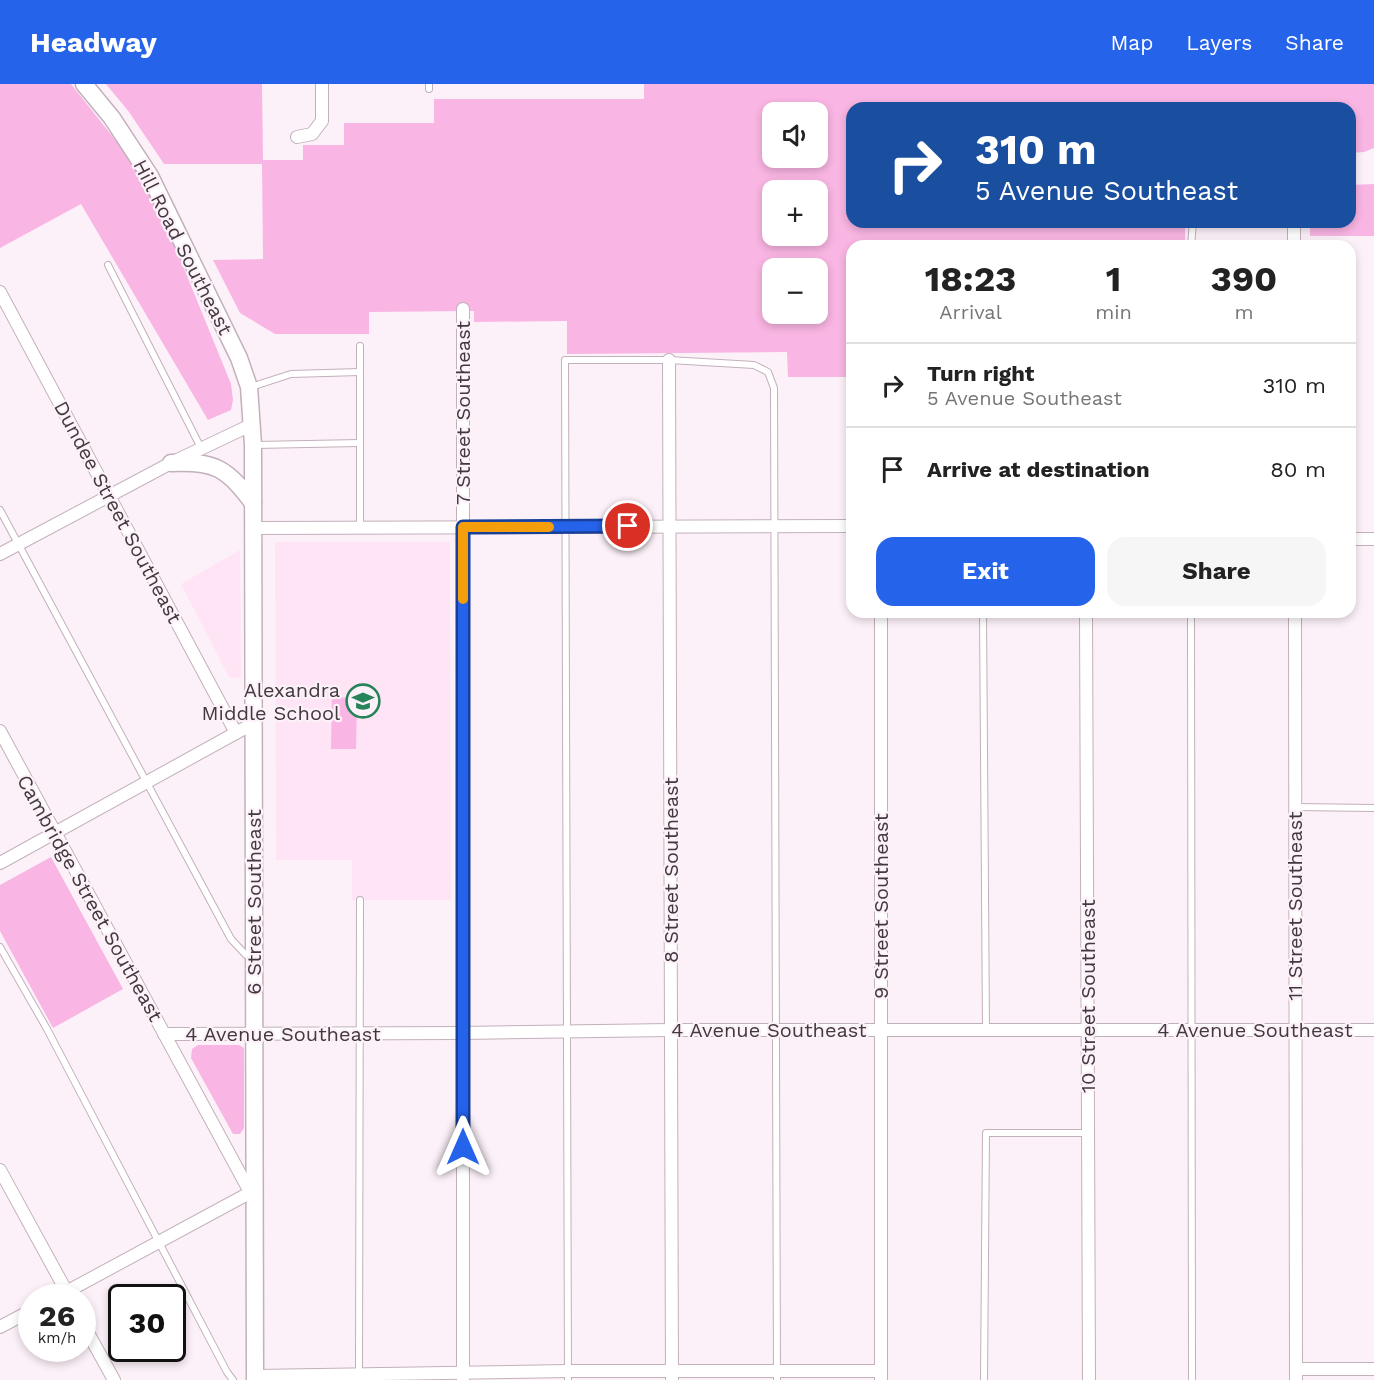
<!DOCTYPE html>
<meta charset="utf-8">
<style>
:root{--surface:#fff;--page:#f6f6f6;--text:#222;--muted:#767676;--line:#e0e0e0;--accent:#2563eb}
body{margin:0;font-family:"Work Sans",sans-serif;background:var(--page);color:var(--text);height:100vh;display:flex;flex-direction:column;font-size:22px;white-space:nowrap}
*{box-sizing:border-box;margin:0}
p{font-size:20px;color:var(--muted)}
.icon{flex:none;width:33px;height:33px;fill:none;stroke:currentColor;stroke-width:2;stroke-linecap:round;stroke-linejoin:round}
.map{position:relative;flex:1;overflow:hidden}
.side{position:absolute;left:846px;top:156px;width:510px;height:378px;display:flex;flex-direction:column;background:var(--surface);border-radius:18px;box-shadow:0 3px 9px #0003}
.side>*{flex:none}
.banner{position:absolute;left:846px;top:18px;width:510px;height:126px;border-radius:18px;box-shadow:0 3px 9px #0003;background:#1a4fa0;color:#fff;overflow:hidden}
.fabs{position:absolute;left:762px;top:18px;display:grid;gap:12px}
.fabs a{display:grid;place-items:center;width:66px;height:66px;border-radius:12px;background:var(--surface);box-shadow:0 3px 9px #0003;font-size:30px}
.speed{position:absolute;left:18px;top:1200px;display:flex;gap:12px;font-size:30px;font-weight:700;text-align:center}
.speed>*{display:grid;place-content:center;width:78px;height:78px;border-radius:50%;background:var(--surface);box-shadow:0 3px 9px #0003;line-height:1}
.speed small{font-size:15px;font-weight:400}
.speed .limit{border:3px solid #111;border-radius:9px;background:#fff;color:#111}
.pin{position:absolute;display:grid;place-items:center;width:51px;height:51px;color:#fff;margin:-26px;border:3px solid #fff;border-radius:50%;box-shadow:0 2px 6px #0007}
.me{position:absolute;width:66px;margin:-33px;rotate:0deg;stroke-linejoin:round;filter:drop-shadow(0 0 4px #0008)}
.turn{display:flex;align-items:center;gap:21px;height:126px;padding:0 30px;font-size:27px}
.turn .icon{width:78px;height:78px;stroke-width:2.5}
.turn b{display:block;font-size:42px;line-height:51px}
.eta{display:flex;justify-content:space-evenly;align-items:center;height:102px;text-align:center}
.eta b{font-size:36px;font-weight:700;line-height:42px}
.button{display:flex;gap:12px;margin-top:auto;padding:12px 30px}
.button a{flex:1;height:69px;border-radius:18px;background:var(--accent);color:#fff;font-size:24px;font-weight:700;line-height:69px;text-align:center}
.button a+a{background:var(--page);color:var(--text)}
ul{padding:0;list-style:none}
li{display:flex;align-items:center;gap:18px;height:84px;padding:0 30px;border-top:2px solid var(--line)}
li div{flex:1}
li b{display:block;font-size:22px}
li em{font-style:normal}
header{display:flex;align-items:center;gap:36px;box-sizing:border-box;height:84px;padding:0 30px;background:var(--accent);color:#fff}
header strong{font-size:28px}
nav{display:flex;gap:33px;margin-inline-start:auto;font-size:21px}
.map>svg:first-child{display:block}
.built{fill:#ffe4f5}
.green{fill:#f9b5e3;fill-rule:evenodd}
.lines{fill:none;stroke-linecap:round;stroke-linejoin:round}
.lane-casing{stroke:#c2b0bb;stroke-width:8}
.street-casing{stroke:#c2b0bb;stroke-width:14}
.secondary-casing{stroke:#c2b0bb;stroke-width:19}
.lane{stroke:#fff;stroke-width:6}
.street{stroke:#fff;stroke-width:12}
.secondary{stroke:#fff;stroke-width:16}
.route-casing{stroke:#184099;stroke-width:15}
.route{stroke:#2563eb;stroke-width:10}
.slow{stroke:#f59e0b;stroke-width:10}
.labels{text-anchor:middle;dominant-baseline:central;stroke-width:4.5;stroke-linejoin:round;paint-order:stroke}
.street-label{font-size:20px;fill:#40393d;stroke:#fdf1f9}
.poi-label{font-size:20px;fill:#40393d;stroke:#fdf1f9;text-anchor:end}
</style>
<header>
<strong>Headway</strong>
<nav><a>Map</a><a>Layers</a><a>Share</a></nav>
</header>
<div class="map">
<svg width="1374" height="1296" viewBox="0 0 1374 1296">
<rect width="100%" height="100%" fill="#fdf1f9"/>
<g class="built">
<path d="M 275,458 L 450,458 L 451,816 L 352,816 L 352,776 L 276,776 Z"/>
<path d="M 240,466 L 241,594 L 229,593 L 181,500 Z"/>
</g>
<g class="green">
<path d="M 0,0 L 71,0 L 124,67 L 143,99 L 170,150 L 231,300 L 233,316 L 231,326 L 208,336 L 81,120 L 0,164 Z"/>
<path d="M 106,0 L 262,0 L 263,76 L 303,76 L 303,61 L 344,61 L 344,39 L 434,39 L 434,15 L 644,15 L 644,0 L 1374,0 L 1374,64 L 1364,68 L 1350,69 L 1350,24 L 852,24 L 852,138 L 1185,138 L 1185,162 L 852,162 L 852,293 L 788,293 L 787,268 L 567,270 L 567,237 L 474,238 L 474,227 L 369,228 L 369,250 L 275,250 L 240,229 L 213,176 L 263,175 L 262,80 L 164,80 L 129,28 ZM 772,28 L 818,28 L 818,74 L 772,74 ZM 772,106 L 818,106 L 818,152 L 772,152 ZM 772,184 L 818,184 L 818,230 L 772,230 Z"/>
<path d="M 1374,100 L 1374,152 L 1310,152 L 1310,138 L 1350,138 L 1350,101 Z"/>
<path d="M 332,613 L 357,614 L 356,665 L 331,665 Z"/>
<path d="M 51,773 L 123,905 L 53,944 L 0,847 L 0,801 Z"/>
<path d="M 198,961 L 239,961 L 244,964 L 244,1044 L 240,1050 L 233,1050 L 191,974 L 192,965 Z"/>
</g>
<g class="lines">
<g class="lane-casing">
<g id="lane">
<path d="M 429,0 L 429,5"/>
<path d="M 1191,162 L 1193,138"/>
<path d="M 108,181 L 201,364"/>
<path d="M 360,262 L 360,443"/>
<path d="M 251,303 L 291,290 L 360,288"/>
<path d="M 255,361 L 360,359"/>
<path d="M 0,426 L 231,855 L 246,871 L 252,873"/>
<path d="M 983,528 L 986,946"/>
<path d="M 1191,528 L 1192,1296"/>
<path d="M 1295,723 L 1374,724"/>
<path d="M 0,863 L 47,945 L 227,1288 L 233,1296"/>
<path d="M 359,1292 L 360,816"/>
<path d="M 568,1296 L 565,276 L 669,276 L 754,281 L 768,288 L 774,304 L 777,1296"/>
<path d="M 984,1296 L 986,1049 L 1088,1049"/>
</g>
</g>
<g class="street-casing">
<g id="street">
<path d="M 297,53 L 312,50 L 322,37 L 322,0"/>
<path d="M 1294,138 L 1294,162"/>
<path d="M 0,208 L 236,649"/>
<path d="M 669,276 L 672,1296"/>
<path d="M 253,444 L 852,442"/>
<path d="M 1350,455 L 1374,455"/>
<path d="M 0,470 L 171,379 L 253,340"/>
<path d="M 881,528 L 881,1296"/>
<path d="M 1086,528 L 1089,1296"/>
<path d="M 1295,528 L 1296,1296"/>
<path d="M 0,647 L 250,1108"/>
<path d="M 0,779 L 254,639"/>
<path d="M 164,950 L 462,949 L 671,946 L 1374,946"/>
<path d="M 0,1086 L 69,1212"/>
<path d="M 55,1214 L 255,1106"/>
<path d="M 82,1238 L 114,1296"/>
<path d="M 0,1243 L 32,1226"/>
<path d="M 1296,1285 L 1374,1285"/>
<path d="M 255,1292 L 568,1287 L 881,1287"/>
<path d="M 463,1296 L 463,225"/>
</g>
</g>
<g class="secondary-casing">
<g id="secondary">
<path d="M 84,0 L 112,34 L 150,92 L 239,274 L 249,303 L 253,361 L 255,1296"/>
<path d="M 171,379 C 216,377 226,384 253,419"/>
</g>
</g>
<use href="#lane" class="lane"/>
<use href="#street" class="street"/>
<use href="#secondary" class="secondary"/>
</g>
<g class="lines">
<g class="route-casing">
<path id="route" d="M 463,1063 L 463,443 L 628,442"/>
</g>
<use href="#route" class="route"/>
<path class="slow" d="M 463,515 L 463,443 L 549,443"/>
</g>
<defs>
<g id="school-ring" transform="scale(1.725)"><circle r="9.5" fill="#fdf1f9" stroke="#278359" stroke-width="1.5"/><path d="M0-5L7-2L0 1L-7-2ZM-4 1L0 2.5L4 1V4Q0 6-4 4Z" fill="#278359"/></g>
</defs>
<g fill-rule="evenodd">
<use href="#school-ring" x="363" y="617"/>
</g>
<g class="labels">
<g class="street-label">
<text transform="translate(183 163) rotate(63)">Hill Road Southeast</text>
<text transform="translate(463 329) rotate(-90)">7 Street Southeast</text>
<text transform="translate(118 428) rotate(62)">Dundee Street Southeast</text>
<text transform="translate(671 786) rotate(-90)">8 Street Southeast</text>
<text transform="translate(90 814) rotate(61)">Cambridge Street Southeast</text>
<text transform="translate(254 818) rotate(-90)">6 Street Southeast</text>
<text transform="translate(881 822) rotate(-90)">9 Street Southeast</text>
<text transform="translate(1295 822) rotate(-90)">11 Street Southeast</text>
<text transform="translate(1088 912) rotate(-90)">10 Street Southeast</text>
<text x="769" y="946">4 Avenue Southeast</text>
<text x="1255" y="946">4 Avenue Southeast</text>
<text x="283" y="950">4 Avenue Southeast</text>
</g>
<g class="poi-label">
<text x="340" y="606">Alexandra<tspan x="340" dy="23">Middle School</tspan></text>
</g>
</g>
</svg>
<div class="fabs">
<a><svg class="icon" aria-label="sound" viewBox="0 0 24 24"><path d="M4 9h4l5-4v14l-5-4H4zM17 9q2 3 0 6"/></svg></a>
<a>+</a>
<a>−</a>
</div>
<div class="speed"><div>26<small>km/h</small></div><div class="limit">30</div></div>
<div class="pin" style="left:628px;top:442px;background:#d93025"><svg class="icon" aria-label="arrive" viewBox="0 0 24 24"><path d="M6 21V4h12l-3 4 3 4H6"/></svg></div>
<svg class="me" style="left:463px;top:1063px" viewBox="-20 -20 40 40"><path d="M0-17L14 15 0 8-14 15z" fill="#2563eb" stroke="#fff" stroke-width="4"/></svg>
<div class="banner">
<div class="turn"><svg class="icon" aria-label="right" viewBox="0 0 24 24"><path d="M7 20v-9h11M14 6l5 5-5 5"/></svg><div><b>310 m</b>5 Avenue Southeast</div></div>
</div>
<section class="side">
<div class="eta">
<div><b>18:23</b><p>Arrival</p></div>
<div><b>1</b><p>min</p></div>
<div><b>390</b><p>m</p></div>
</div>
<ul>
<li><svg class="icon" aria-label="right" viewBox="0 0 24 24"><path d="M7 20v-9h11M14 6l5 5-5 5"/></svg><div><b>Turn right</b><p>5 Avenue Southeast</p></div><em>310 m</em></li>
<li><svg class="icon" aria-label="arrive" viewBox="0 0 24 24"><path d="M6 21V4h12l-3 4 3 4H6"/></svg><div><b>Arrive at destination</b></div><em>80 m</em></li>
</ul>
<div class="button"><a>Exit</a><a>Share</a></div>
</section>
</div>
